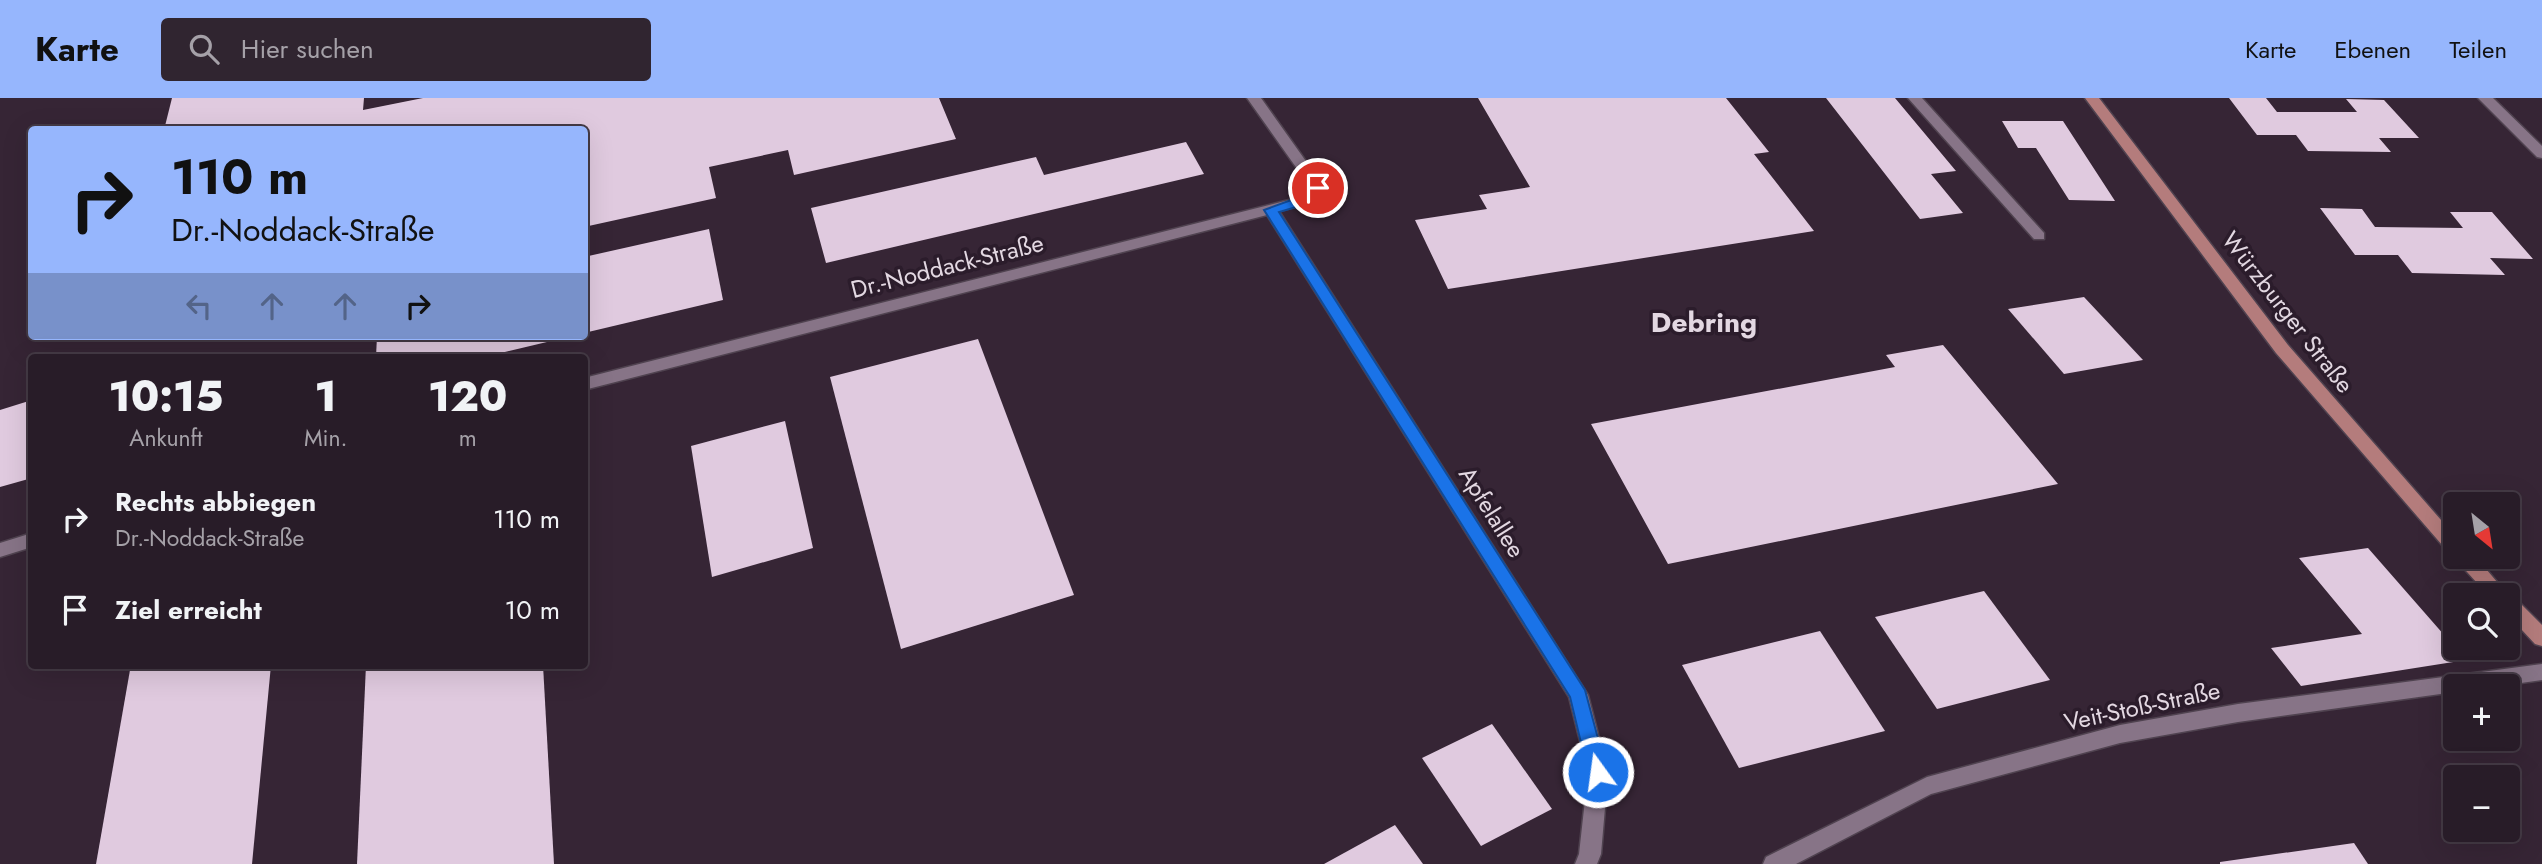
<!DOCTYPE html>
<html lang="de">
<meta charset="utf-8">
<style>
:root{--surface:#281c28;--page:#302530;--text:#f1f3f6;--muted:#a5a1a8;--line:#443a45;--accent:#96b6fd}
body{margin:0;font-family:Jost,sans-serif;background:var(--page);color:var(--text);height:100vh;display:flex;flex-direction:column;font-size:26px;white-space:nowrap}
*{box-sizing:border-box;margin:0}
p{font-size:23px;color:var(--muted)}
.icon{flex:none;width:38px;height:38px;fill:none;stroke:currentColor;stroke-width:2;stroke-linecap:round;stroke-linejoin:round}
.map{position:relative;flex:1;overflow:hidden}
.details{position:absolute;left:28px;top:256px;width:560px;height:315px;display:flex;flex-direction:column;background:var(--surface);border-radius:7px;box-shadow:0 7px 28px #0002,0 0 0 2px var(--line)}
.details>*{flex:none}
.banner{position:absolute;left:28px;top:28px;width:560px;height:214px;border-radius:7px;box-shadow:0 7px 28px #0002,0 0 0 2px var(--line);background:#96b6fd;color:#111;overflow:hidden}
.needle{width:46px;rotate:150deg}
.fabs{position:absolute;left:2443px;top:394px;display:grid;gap:14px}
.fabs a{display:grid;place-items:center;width:77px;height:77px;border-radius:7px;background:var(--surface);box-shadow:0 7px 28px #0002,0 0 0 2px var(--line);font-size:35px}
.pin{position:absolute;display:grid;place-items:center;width:60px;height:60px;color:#fff;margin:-30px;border:4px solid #fff;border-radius:50%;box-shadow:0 2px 7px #0007}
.me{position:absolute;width:77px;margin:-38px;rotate:346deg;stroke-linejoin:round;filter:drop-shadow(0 0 5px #0008)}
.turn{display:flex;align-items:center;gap:24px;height:147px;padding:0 28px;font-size:32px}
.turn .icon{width:91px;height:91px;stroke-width:2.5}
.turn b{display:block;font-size:49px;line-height:60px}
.lanes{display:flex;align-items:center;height:66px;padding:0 28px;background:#0003;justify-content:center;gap:35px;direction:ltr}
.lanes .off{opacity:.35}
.eta{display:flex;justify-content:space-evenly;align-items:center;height:119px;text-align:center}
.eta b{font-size:42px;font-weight:800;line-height:49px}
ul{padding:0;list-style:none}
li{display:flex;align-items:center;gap:21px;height:91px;padding:0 28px}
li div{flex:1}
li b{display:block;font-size:26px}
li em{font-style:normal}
header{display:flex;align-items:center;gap:42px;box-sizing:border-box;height:98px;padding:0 35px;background:var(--accent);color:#111}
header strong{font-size:33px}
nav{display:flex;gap:38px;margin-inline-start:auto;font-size:24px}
.search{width:490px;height:63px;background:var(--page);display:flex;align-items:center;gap:18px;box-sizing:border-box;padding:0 24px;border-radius:7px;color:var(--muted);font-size:26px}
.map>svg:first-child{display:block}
.building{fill:#e0cadf}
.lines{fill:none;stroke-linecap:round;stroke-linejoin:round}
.service-casing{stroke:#504350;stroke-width:3}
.minor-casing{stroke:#504350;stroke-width:3}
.primary-casing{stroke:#504350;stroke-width:3}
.service{fill:#877487;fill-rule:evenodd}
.minor{fill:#877487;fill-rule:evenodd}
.primary{fill:#b47c7c;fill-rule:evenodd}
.route{fill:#1a73e8;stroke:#114b97;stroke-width:2}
.labels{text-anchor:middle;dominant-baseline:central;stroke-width:7;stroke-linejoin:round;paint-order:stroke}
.street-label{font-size:24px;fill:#e3d8e2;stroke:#2b1c2b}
.quarter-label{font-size:28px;font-weight:bold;fill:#e3d8e2;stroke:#2b1c2b}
</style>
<header>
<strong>Karte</strong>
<div class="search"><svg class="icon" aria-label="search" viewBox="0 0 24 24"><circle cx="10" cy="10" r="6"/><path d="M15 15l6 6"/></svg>Hier suchen</div>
<nav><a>Karte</a><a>Ebenen</a><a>Teilen</a></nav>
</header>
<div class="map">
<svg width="2542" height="766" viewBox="0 0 2542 766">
<rect width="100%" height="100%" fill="#362535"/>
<g class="building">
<path d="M 172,0 L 364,0 L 363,12 L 423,0 L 939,0 L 956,41 L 794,77 L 788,52 L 709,69 L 716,100 L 584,129 L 584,32 L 164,32 Z"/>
<path d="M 1478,0 L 1726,0 L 1769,54 L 1754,56 L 1814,133 L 1448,191 L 1415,122 L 1487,111 L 1479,97 L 1530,89 Z"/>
<path d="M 1826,0 L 1895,0 L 1956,73 L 1931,76 L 1963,115 L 1920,121 Z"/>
<path d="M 2229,0 L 2266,0 L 2277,14 L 2357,14 L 2346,1 L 2384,2 L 2419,40 L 2379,40 L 2391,54 L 2308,53 L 2296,37 L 2257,37 Z"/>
<path d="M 2002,23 L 2063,23 L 2115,103 L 2069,102 L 2036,50 L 2018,50 Z"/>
<path d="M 1186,44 L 1204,76 L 826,165 L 811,110 L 1036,59 L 1044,77 Z"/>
<path d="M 2320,110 L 2362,111 L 2375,129 L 2463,130 L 2450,114 L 2492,114 L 2533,161 L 2490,160 L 2505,177 L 2412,175 L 2398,157 L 2355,157 Z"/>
<path d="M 709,131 L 723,202 L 584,235 L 584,159 Z"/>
<path d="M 2084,199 L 2143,262 L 2064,276 L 2008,211 Z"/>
<path d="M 377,238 L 568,238 L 568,239 L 484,259 L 376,259 Z"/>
<path d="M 978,241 L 1074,497 L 901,551 L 830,279 Z"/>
<path d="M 1943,247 L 2058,386 L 1668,466 L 1591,326 L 1895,269 L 1886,257 Z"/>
<path d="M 32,302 L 32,380 L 0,389 L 0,312 Z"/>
<path d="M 785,323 L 813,450 L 712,479 L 691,348 Z"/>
<path d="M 2368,450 L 2466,562 L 2301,588 L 2271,550 L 2362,536 L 2299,460 Z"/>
<path d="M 1984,493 L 2050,582 L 1937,611 L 1875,519 Z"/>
<path d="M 1820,533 L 1885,633 L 1739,670 L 1682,567 Z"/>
<path d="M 147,567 L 271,567 L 252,766 L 96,766 L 130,572 Z"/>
<path d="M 366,567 L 543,567 L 554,766 L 357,766 Z"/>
<path d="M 1492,626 L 1552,711 L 1481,748 L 1422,660 Z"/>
<path d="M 1395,727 L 1423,766 L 1324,766 Z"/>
<path d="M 2354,745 L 2368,766 L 2220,766 L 2220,764 Z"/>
</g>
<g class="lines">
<g class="service-casing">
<path id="service" d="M 1908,0 L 1922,0 L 2044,135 L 2044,141 L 2034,141 Z"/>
</g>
<g class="minor-casing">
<g id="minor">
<path d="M 1247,0 L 1261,0 L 1325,90 L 1303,107 L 1279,113 L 1588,597 L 1608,675 L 1601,756 L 1597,766 L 1575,766 L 1579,756 L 1588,675 L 1569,599 L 1267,117 L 584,292 L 584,280 L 1293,101 L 1310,89 Z"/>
<path d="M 2478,0 L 2493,0 L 2542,48 L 2542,60 L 2537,59 Z"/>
<path d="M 32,435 L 32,449 L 0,459 L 0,445 Z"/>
<path d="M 2542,566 L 2542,582 L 2500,588 L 2455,588 L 2455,594 L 2238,624 L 2120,645 L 1931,696 L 1796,766 L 1763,766 L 1766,759 L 1927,679 L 2120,627 L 2238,606 Z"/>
</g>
</g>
<g class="primary-casing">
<path id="primary" d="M 2085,0 L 2099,0 L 2288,247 L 2455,438 L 2455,458 L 2475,458 L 2509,498 L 2515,500 L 2542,527 L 2542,548 L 2535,546 L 2508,517 L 2508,497 L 2488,497 L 2457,463 L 2454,457 L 2449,455 L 2276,255 Z"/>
</g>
<use href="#service" class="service"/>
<use href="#minor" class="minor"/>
<use href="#primary" class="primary"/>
</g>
<path class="route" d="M 1318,86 L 1324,90 L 1323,92 L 1303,107 L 1279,114 L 1585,592 L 1607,674 L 1604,680 L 1598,683 L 1591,680 L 1588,674 L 1570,599 L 1264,112 L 1294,101 Z"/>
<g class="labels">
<g class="street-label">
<text transform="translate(947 168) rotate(-14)">Dr.-Noddack-Straße</text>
<text transform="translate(2288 214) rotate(52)">Würzburger Straße</text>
<text transform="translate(1492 414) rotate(58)">Apfelallee</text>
<text transform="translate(2142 608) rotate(-12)">Veit-Stoß-Straße</text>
</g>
<g class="quarter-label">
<text x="1704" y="224">Debring</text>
</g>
</g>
</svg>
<div class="fabs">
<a><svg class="needle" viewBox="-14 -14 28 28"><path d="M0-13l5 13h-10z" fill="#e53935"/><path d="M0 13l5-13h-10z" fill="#a5a1a8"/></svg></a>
<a><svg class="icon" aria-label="search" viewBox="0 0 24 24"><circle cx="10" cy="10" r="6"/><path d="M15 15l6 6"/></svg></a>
<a>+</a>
<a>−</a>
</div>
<div class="pin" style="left:1318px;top:90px;background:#d93025"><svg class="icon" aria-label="arrive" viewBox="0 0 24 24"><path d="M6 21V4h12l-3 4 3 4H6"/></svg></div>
<svg class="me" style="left:1598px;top:674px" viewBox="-20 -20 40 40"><circle r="17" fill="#1a73e8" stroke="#fff" stroke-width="3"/><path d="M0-11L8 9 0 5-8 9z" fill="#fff"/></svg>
<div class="banner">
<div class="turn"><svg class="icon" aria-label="right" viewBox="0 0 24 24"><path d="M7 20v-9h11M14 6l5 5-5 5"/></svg><div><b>110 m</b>Dr.-Noddack-Straße</div></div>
<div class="lanes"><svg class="icon off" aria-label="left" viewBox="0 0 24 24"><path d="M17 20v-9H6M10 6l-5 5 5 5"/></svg><svg class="icon off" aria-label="ahead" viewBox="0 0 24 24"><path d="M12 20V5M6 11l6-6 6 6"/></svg><svg class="icon off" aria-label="ahead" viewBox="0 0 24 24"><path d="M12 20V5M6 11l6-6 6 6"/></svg><svg class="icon" aria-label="right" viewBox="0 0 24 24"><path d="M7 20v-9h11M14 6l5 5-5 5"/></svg></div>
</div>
<section class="details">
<div class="eta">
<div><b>10:15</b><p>Ankunft</p></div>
<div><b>1</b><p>Min.</p></div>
<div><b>120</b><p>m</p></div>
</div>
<ul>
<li><svg class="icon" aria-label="right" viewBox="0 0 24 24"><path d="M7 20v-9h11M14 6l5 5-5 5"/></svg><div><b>Rechts abbiegen</b><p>Dr.-Noddack-Straße</p></div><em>110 m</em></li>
<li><svg class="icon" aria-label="arrive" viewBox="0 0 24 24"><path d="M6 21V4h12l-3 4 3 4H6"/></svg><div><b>Ziel erreicht</b></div><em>10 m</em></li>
</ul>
</section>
</div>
